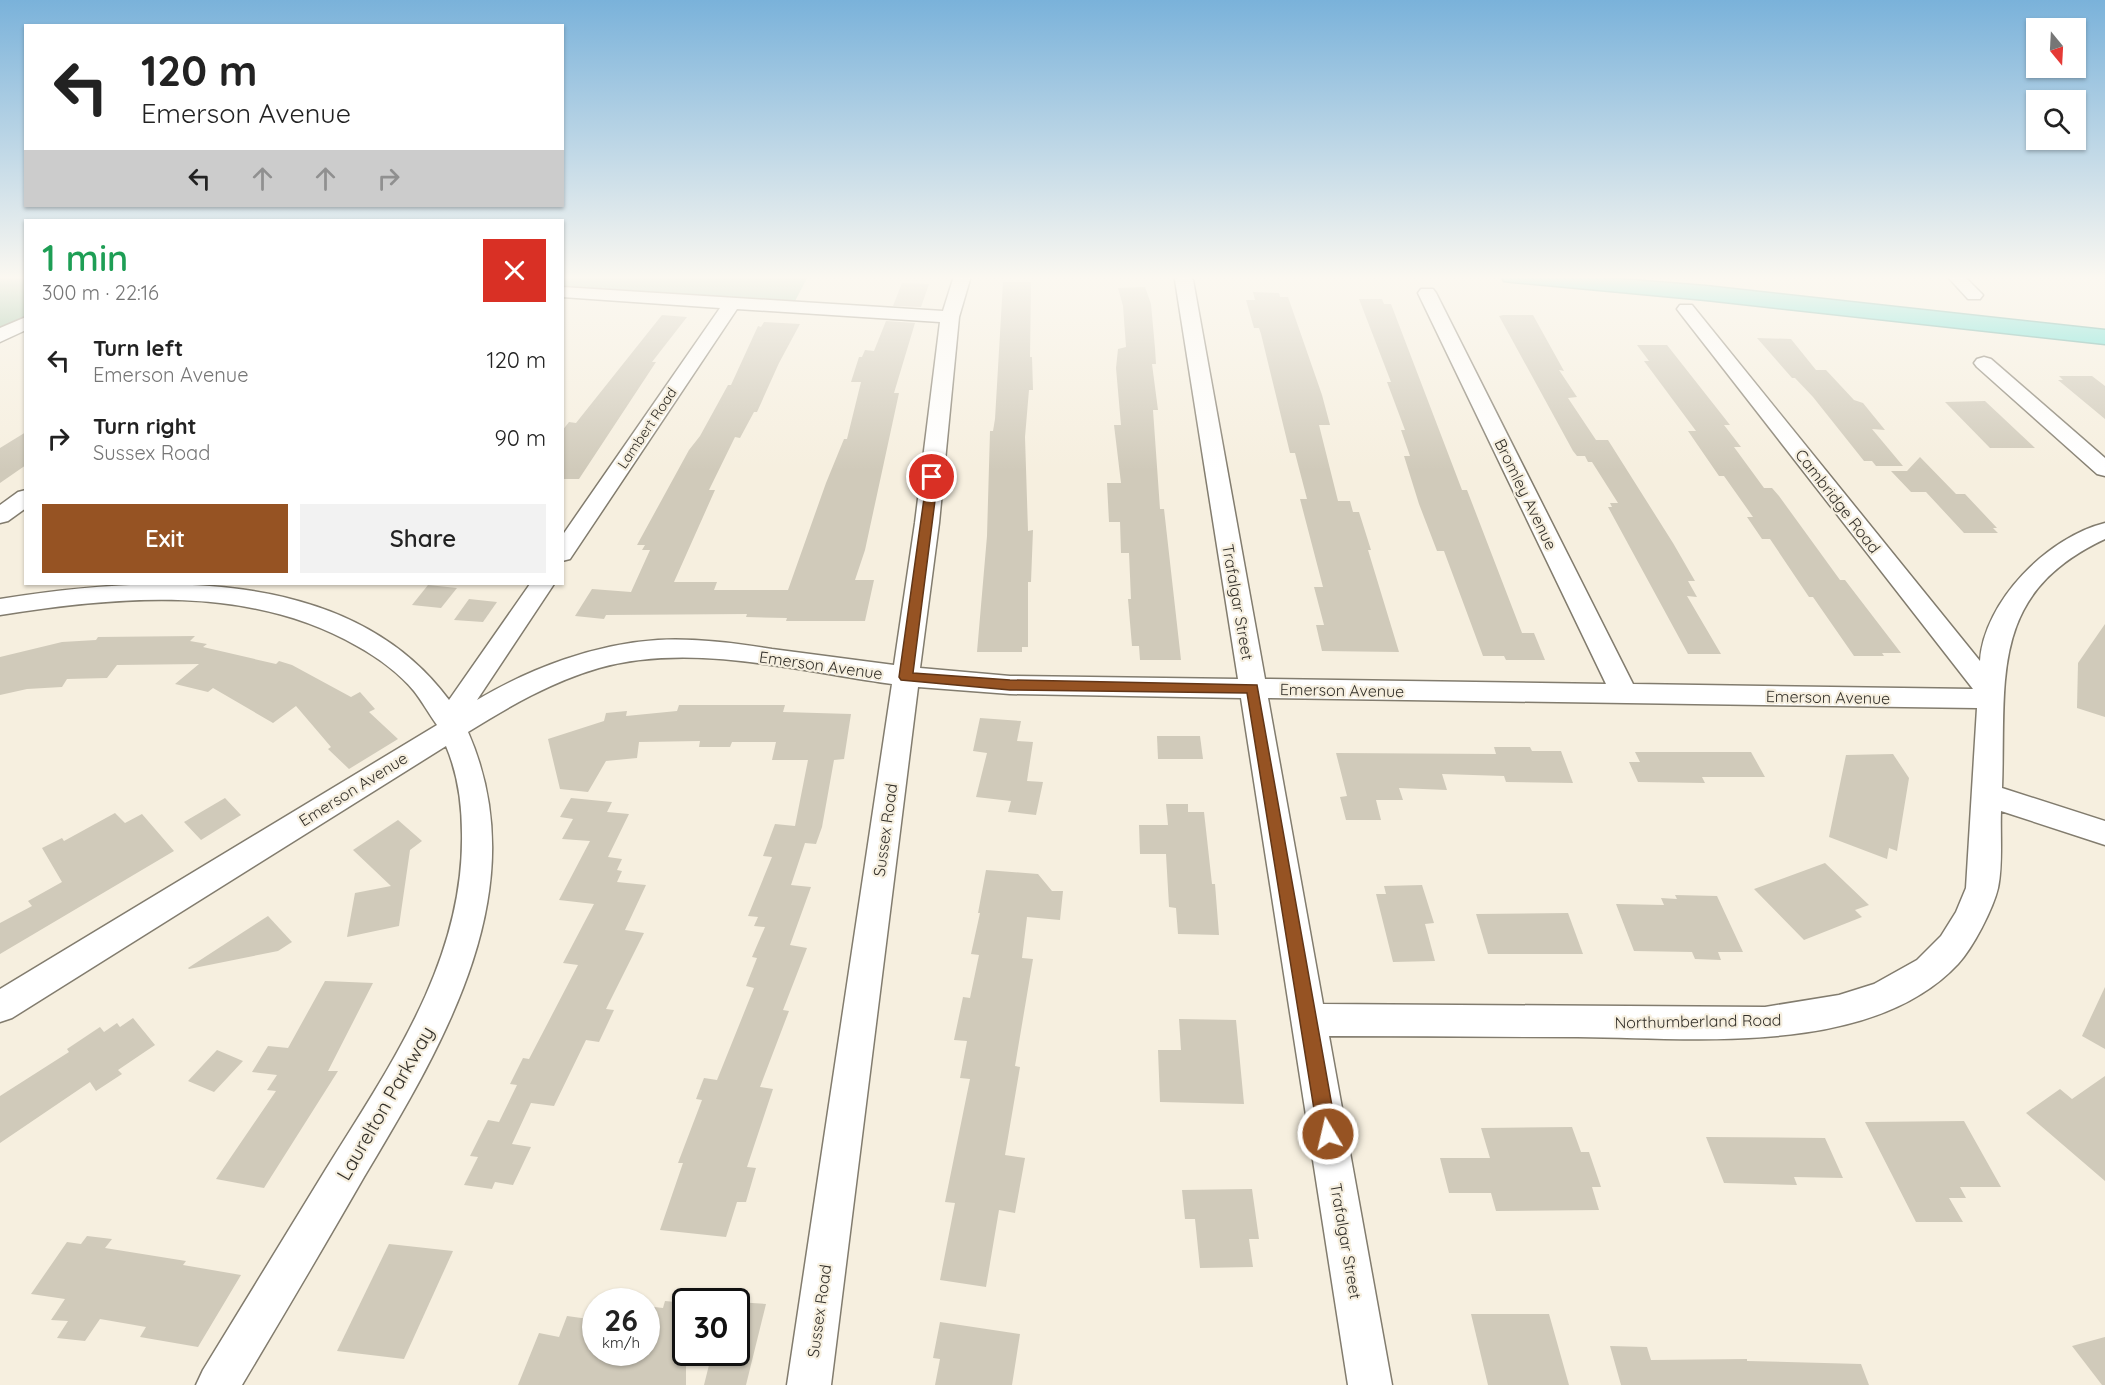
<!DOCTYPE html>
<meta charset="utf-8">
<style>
:root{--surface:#fff;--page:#f2f2f2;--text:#222;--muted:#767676;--accent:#965323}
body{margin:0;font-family:Quicksand,sans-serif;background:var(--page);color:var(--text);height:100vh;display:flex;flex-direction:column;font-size:22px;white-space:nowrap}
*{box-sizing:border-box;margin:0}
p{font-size:20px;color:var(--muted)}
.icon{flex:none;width:33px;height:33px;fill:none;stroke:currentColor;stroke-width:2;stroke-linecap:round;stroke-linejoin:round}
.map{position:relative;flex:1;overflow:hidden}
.drawer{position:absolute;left:24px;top:219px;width:540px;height:366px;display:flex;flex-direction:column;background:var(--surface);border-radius:0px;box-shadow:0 2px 4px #0004}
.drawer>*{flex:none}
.banner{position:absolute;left:24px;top:24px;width:540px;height:183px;border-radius:0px;box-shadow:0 2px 4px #0004;background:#fff;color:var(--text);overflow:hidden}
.needle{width:39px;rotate:162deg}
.buttons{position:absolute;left:2026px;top:18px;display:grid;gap:12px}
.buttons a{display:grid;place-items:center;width:60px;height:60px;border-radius:0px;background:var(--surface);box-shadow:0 2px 4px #0004;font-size:30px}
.speed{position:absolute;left:582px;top:1288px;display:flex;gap:12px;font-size:30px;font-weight:700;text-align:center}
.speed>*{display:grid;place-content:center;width:78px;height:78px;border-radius:50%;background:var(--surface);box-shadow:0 2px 4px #0004;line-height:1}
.speed small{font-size:15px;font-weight:400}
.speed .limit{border:3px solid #111;border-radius:9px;background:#fff;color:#111}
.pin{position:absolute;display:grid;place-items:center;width:51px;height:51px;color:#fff;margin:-26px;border:3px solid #fff;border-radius:50%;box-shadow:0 2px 6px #0007}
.me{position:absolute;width:66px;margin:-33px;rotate:351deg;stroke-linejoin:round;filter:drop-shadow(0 0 4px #0008)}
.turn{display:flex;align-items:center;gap:21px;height:126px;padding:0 18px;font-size:27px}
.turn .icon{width:78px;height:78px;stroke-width:2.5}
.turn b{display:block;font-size:42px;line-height:51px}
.lanes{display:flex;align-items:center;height:57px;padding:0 18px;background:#0003;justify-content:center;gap:30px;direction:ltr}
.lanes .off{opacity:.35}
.round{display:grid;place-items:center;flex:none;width:63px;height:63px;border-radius:0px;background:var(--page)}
.head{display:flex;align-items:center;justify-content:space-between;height:102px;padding:0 18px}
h1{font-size:36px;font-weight:600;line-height:45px;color:#1e9e55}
.cta{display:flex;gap:12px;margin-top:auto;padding:12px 18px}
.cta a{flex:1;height:69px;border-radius:0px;background:var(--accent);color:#fff;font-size:24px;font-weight:600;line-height:69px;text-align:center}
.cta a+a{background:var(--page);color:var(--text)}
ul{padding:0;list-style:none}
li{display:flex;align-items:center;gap:18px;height:78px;padding:0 18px}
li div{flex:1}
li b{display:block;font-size:22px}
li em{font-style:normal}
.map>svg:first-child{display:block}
.green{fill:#a7cbb1}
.forest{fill:#8ab897}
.building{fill:#d0caba}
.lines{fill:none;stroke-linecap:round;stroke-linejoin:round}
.minor-casing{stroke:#827c6e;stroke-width:3}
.highway-casing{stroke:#4ba298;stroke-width:3}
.minor{fill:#fff;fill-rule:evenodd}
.highway{fill:#58dfd4;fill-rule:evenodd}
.route{fill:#965323;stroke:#623617;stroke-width:1.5}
.labels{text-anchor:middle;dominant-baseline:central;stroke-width:4.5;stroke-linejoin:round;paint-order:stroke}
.far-street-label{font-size:14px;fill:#33302a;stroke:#f6efdf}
.street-label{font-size:16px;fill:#33302a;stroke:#f6efdf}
.near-street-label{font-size:20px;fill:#33302a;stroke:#f6efdf}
</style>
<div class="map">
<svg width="2105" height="1385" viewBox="0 0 2105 1385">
<rect width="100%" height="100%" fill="#f6efdf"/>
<path class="green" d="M 562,276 L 808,276 L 792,307 L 563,292 Z"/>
<path class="forest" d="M 6,276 L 25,276 L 25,322 L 0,336 L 0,279 Z"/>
<g class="building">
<path d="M 1003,282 L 1031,282 L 1030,357 L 1032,357 L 1033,390 L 1029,390 L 1025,437 L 1028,531 L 1033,530 L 1031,582 L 1028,582 L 1028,647 L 1022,647 L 1022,652 L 977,652 L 987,536 L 990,431 L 993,431 L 995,419 Z"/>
<path d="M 902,283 L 929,284 L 921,307 L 893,306 Z"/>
<path d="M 1145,287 L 1151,304 L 1155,348 L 1156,364 L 1152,364 L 1158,410 L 1153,410 L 1160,509 L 1164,509 L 1181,660 L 1140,660 L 1139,646 L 1132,646 L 1128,599 L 1131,599 L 1129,553 L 1121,553 L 1120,522 L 1109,522 L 1107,483 L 1121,483 L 1114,425 L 1121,425 L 1116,368 L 1118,349 L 1126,347 L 1123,306 L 1118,288 Z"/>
<path d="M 1253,292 L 1279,293 L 1280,297 L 1288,297 L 1322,395 L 1330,425 L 1319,425 L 1338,501 L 1350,501 L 1353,512 L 1359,512 L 1371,550 L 1368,550 L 1399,652 L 1322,651 L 1316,625 L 1324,625 L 1314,587 L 1323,587 L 1300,499 L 1307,499 L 1295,453 L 1290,453 L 1261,334 L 1259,328 L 1254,328 L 1246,300 L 1255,300 Z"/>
<path d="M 1359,299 L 1382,299 L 1384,304 L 1391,304 L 1462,490 L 1467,490 L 1522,633 L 1534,633 L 1545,660 L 1506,660 L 1504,656 L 1483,656 L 1444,551 L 1437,551 L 1419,504 L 1404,456 L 1410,456 L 1401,430 L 1405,430 L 1387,382 L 1391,382 Z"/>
<path d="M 662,315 L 687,317 L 652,362 L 656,362 L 579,479 L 562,479 L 562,431 L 569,422 L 576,423 Z"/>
<path d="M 1503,315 L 1533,315 L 1564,371 L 1559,370 L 1577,397 L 1568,398 L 1596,440 L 1608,440 L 1673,543 L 1695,581 L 1688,581 L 1697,597 L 1687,596 L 1721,654 L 1688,654 L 1608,507 L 1612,507 L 1610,503 L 1618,503 L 1592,462 L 1588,462 L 1585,456 L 1577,456 L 1573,451 L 1499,316 Z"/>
<path d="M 886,321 L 915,323 L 894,393 L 899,393 L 865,550 L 855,580 L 874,580 L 865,621 L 786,621 L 787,618 L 746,617 L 747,614 L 606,615 L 604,619 L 575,616 L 592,589 L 631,592 L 650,550 L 642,550 L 645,545 L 637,545 L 689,450 L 700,436 L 728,385 L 731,385 L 758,326 L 761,327 L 764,322 L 800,324 L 779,363 L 757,412 L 754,412 L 740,438 L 735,437 L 709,490 L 715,490 L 674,582 L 717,582 L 714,590 L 788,590 L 826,483 L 844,439 L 847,439 L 861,382 L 851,382 L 859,357 L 862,357 L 865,350 L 874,351 Z"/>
<path d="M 1757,338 L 1791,339 L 1816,370 L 1826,370 L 1854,400 L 1863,403 L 1885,430 L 1872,429 L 1903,466 L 1876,466 L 1872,461 L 1864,461 L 1813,397 L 1795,378 L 1792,378 Z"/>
<path d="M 1637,345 L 1667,345 L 1730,425 L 1724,425 L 1741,447 L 1734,447 L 1764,488 L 1772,488 L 1779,496 L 1840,580 L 1845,580 L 1901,653 L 1882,653 L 1884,656 L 1854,656 L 1813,597 L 1809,597 L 1770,539 L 1762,539 L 1747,517 L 1753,517 L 1724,476 L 1719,476 L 1688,431 L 1696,431 L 1644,361 L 1649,361 Z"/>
<path d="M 2059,376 L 2092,376 L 2105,386 L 2105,419 L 2058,380 L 2063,380 Z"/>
<path d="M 1985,401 L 2035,448 L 1990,448 L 1945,402 Z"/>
<path d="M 26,432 L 26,465 L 0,483 L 0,448 Z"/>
<path d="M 1920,457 L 1956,494 L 1965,494 L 1997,528 L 1993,528 L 1998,533 L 1964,533 L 1926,492 L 1911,492 L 1891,471 L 1907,471 Z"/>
<path d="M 428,585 L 457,588 L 441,608 L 412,605 Z"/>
<path d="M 469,599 L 497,602 L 483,622 L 454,620 Z"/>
<path d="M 2105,624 L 2105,717 L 2077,708 L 2078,663 Z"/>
<path d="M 195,636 L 190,641 L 207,644 L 203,647 L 276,664 L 279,661 L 292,665 L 351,697 L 360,692 L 375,709 L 369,712 L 398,739 L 349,769 L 328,749 L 331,747 L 296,706 L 273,723 L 213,688 L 208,692 L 175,684 L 199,664 L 117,665 L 107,678 L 67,679 L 62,687 L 27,689 L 0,695 L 0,657 L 62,642 L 96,640 L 98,637 Z"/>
<path d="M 679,705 L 785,705 L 783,712 L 851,714 L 844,759 L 834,760 L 822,827 L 816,844 L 805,843 L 791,885 L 811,887 L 790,945 L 807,948 L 783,1010 L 789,1011 L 760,1087 L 773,1089 L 747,1167 L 756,1168 L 746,1202 L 737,1202 L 726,1237 L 660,1230 L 683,1163 L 678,1163 L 702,1100 L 696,1099 L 704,1078 L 717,1080 L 754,988 L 746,986 L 757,958 L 752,957 L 765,927 L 754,926 L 758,917 L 748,916 L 772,857 L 763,856 L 775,824 L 795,826 L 808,760 L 772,760 L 776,742 L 732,742 L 730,747 L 699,747 L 700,741 L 639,742 L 637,758 L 606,761 L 588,792 L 560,789 L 548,739 L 604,721 L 606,713 L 627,711 L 626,716 L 677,711 Z"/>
<path d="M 980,718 L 1021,721 L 1017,741 L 1033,742 L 1027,781 L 1043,782 L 1036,815 L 1008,812 L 1011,801 L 976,797 L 987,753 L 973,751 Z"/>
<path d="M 1157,736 L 1200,736 L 1203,759 L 1158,759 Z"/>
<path d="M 1494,747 L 1530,747 L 1532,751 L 1561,751 L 1573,783 L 1506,782 L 1504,776 L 1442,774 L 1447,790 L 1399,788 L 1403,800 L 1376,800 L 1381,820 L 1346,820 L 1340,797 L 1347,796 L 1336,753 L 1496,754 Z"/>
<path d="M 1635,752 L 1751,752 L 1765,777 L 1702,777 L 1705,783 L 1638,782 L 1629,762 L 1640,762 Z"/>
<path d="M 1893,754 L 1909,778 L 1897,851 L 1889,848 L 1887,859 L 1829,837 L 1846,755 Z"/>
<path d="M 225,798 L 241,815 L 201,840 L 184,822 Z"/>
<path d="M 571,798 L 612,802 L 607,812 L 629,814 L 608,857 L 622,859 L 617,870 L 622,871 L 617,882 L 646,885 L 625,930 L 644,933 L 606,1009 L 614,1010 L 599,1042 L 586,1040 L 554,1106 L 531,1103 L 512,1144 L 531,1147 L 513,1185 L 495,1182 L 492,1189 L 464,1185 L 478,1157 L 470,1156 L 488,1120 L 499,1122 L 517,1085 L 510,1084 L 523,1058 L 529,1059 L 578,965 L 563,963 L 594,904 L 559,900 L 590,841 L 562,839 L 573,819 L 560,817 Z"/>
<path d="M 1166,804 L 1188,804 L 1188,812 L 1204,812 L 1212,884 L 1215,884 L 1219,935 L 1178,934 L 1176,908 L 1169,907 L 1166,854 L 1140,854 L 1139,825 L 1168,825 Z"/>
<path d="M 115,813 L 125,823 L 142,814 L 174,851 L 0,954 L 0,923 L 32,906 L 28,901 L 62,882 L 42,848 L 62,838 L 64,841 Z"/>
<path d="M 398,820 L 422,841 L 410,850 L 399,926 L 347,937 L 355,893 L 391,886 L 353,850 Z"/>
<path d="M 1825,863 L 1869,905 L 1855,910 L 1862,917 L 1804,940 L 1754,889 Z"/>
<path d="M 986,870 L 1038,874 L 1052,891 L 1063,891 L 1060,920 L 1027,917 L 1022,958 L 1033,959 L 1015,1066 L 1020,1067 L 1005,1155 L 1025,1158 L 1015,1213 L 999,1210 L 986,1287 L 940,1280 L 955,1203 L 945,1202 L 970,1079 L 960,1078 L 967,1041 L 954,1040 L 963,997 L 970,998 L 979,955 L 971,954 L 980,913 L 978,913 Z"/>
<path d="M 1422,885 L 1434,923 L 1425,924 L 1435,961 L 1393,962 L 1376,894 L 1386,894 L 1384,886 Z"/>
<path d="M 1675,895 L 1717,896 L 1743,952 L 1718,952 L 1721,960 L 1695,959 L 1692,952 L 1634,951 L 1616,904 L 1664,905 L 1661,898 L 1677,899 Z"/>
<path d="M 1568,913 L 1583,954 L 1488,954 L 1476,914 Z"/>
<path d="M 268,916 L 292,942 L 278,951 L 189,969 L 188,968 Z"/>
<path d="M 325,981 L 373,983 L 328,1071 L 338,1071 L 264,1188 L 216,1179 L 276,1091 L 267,1090 L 277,1075 L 252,1072 L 268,1046 L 288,1048 Z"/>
<path d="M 2105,987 L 2105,1049 L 2082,1036 Z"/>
<path d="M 133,1018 L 155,1045 L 118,1070 L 122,1074 L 96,1091 L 90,1082 L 0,1143 L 0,1096 L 69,1052 L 67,1049 L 100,1027 L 104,1032 L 117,1023 L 120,1027 Z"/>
<path d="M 1179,1019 L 1236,1020 L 1244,1104 L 1160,1102 L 1158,1050 L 1181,1050 Z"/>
<path d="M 217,1050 L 243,1061 L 214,1092 L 188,1081 Z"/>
<path d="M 2105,1076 L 2105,1181 L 2026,1113 L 2060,1089 L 2072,1099 Z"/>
<path d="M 1964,1121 L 2001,1187 L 1960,1187 L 1966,1198 L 1949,1198 L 1963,1222 L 1916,1222 L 1865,1122 Z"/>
<path d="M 1572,1127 L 1581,1152 L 1589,1152 L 1601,1187 L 1592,1187 L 1599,1210 L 1496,1211 L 1491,1193 L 1449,1193 L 1440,1158 L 1490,1158 L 1481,1128 Z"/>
<path d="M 1706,1137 L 1825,1138 L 1843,1178 L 1794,1177 L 1797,1185 L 1724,1183 Z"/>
<path d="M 1252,1189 L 1259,1239 L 1249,1239 L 1253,1267 L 1200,1268 L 1195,1219 L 1185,1219 L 1182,1190 Z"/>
<path d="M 87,1236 L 112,1239 L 105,1248 L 186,1261 L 183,1265 L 241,1275 L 198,1347 L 140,1337 L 146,1327 L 100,1319 L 85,1341 L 57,1338 L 68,1321 L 51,1320 L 65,1299 L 31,1294 L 67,1242 L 81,1244 Z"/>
<path d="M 389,1244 L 453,1251 L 404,1359 L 337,1351 Z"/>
<path d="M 665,1301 L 686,1303 L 686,1385 L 518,1385 L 539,1333 L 559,1337 L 567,1316 L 596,1320 L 596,1353 L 646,1353 L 646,1306 L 663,1308 Z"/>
<path d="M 736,1302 L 766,1304 L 746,1385 L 704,1385 L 712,1353 L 736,1353 Z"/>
<path d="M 1471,1314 L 1549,1314 L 1569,1385 L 1488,1385 Z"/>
<path d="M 940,1322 L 1020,1334 L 1012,1385 L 935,1385 L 940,1359 L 933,1358 Z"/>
<path d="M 2105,1337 L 2105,1385 L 2102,1385 L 2072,1346 Z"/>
<path d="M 1610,1346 L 1647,1347 L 1651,1360 L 1747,1359 L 1747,1361 L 1861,1364 L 1869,1385 L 1621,1385 Z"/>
</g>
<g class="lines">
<g class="minor-casing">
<g id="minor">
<path d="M 954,276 L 971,276 L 959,317 L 939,523 L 920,668 L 1010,676 L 1238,679 L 1175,280 L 1178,276 L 1187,276 L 1193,280 L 1265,679 L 1606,684 L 1418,293 L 1421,289 L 1433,289 L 1436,293 L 1633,684 L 1973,689 L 1680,313 L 1677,309 L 1680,305 L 1692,305 L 1980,661 C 1984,601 2048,537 2105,523 L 2105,539 C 1988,594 2006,678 2002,788 L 2105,821 L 2105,845 L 2001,811 C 2000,835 2003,864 1998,888 C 1993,909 1973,948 1958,964 C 1871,1057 1694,1038 1578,1037 C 1495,1037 1412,1036 1329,1036 L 1392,1385 L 1348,1385 L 1241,698 L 1010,694 L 918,687 L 831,1385 L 787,1385 L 892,684 C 797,671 692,642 599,668 C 551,682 510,706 468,732 C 537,890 444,1043 364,1177 C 324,1247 283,1316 242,1385 L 196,1385 L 203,1370 C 244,1303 285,1236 326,1169 C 390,1066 464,961 462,834 C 462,804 458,774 446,746 L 12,1018 L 0,1022 L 0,989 L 437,725 C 429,714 422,701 414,691 C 399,673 377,657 357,646 C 249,584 118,596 0,615 L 0,599 C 149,575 349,564 449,700 L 530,584 L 554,584 L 477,700 C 531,668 595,644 658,640 C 696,638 734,643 772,649 C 813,654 853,660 894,665 L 915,523 L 940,322 L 737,309 L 570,559 L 562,561 L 562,536 L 720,308 L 562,297 L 562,287 L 943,311 ZM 1268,698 L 1977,708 L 1966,888 L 1956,912 L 1941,936 L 1917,960 L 1874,984 L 1839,995 L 1765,1007 L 1323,1004 Z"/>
<path d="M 1947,276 L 1964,276 L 1983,295 L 1980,299 L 1968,299 Z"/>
<path d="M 26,317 L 26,330 L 0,342 L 0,328 Z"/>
<path d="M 1984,357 L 1991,359 L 2105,458 L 2105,476 L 2097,474 L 1977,367 L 1974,363 L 1977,359 Z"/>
<path d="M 26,490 L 26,508 L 8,521 L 0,523 L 0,505 L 18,492 Z"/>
</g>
</g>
<g class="highway-casing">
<path id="highway" d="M 1501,276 L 1581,276 L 1706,286 L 2105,330 L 2105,344 L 1706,300 L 1512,282 L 1504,281 Z"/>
</g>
<use href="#minor" class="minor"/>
<use href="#highway" class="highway"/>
</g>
<linearGradient id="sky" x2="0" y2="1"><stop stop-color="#7ab2da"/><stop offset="0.59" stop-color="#fbf8f1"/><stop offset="1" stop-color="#fbf8f1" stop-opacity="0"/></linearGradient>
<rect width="2105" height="470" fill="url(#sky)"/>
<path class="route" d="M 932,474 L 938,477 L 913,673 L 1010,680 L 1257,685 L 1337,1134 L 1334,1141 L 1328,1143 L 1321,1141 L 1318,1134 L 1247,693 L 1010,690 L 901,680 L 899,677 L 927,477 Z"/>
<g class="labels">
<g class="far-street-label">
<text transform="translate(647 428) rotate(-56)">Lambert Road</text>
</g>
<g class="street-label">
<text transform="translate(1526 494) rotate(64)">Bromley Avenue</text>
<text transform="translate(1838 501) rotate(52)">Cambridge Road</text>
<text transform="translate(1238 602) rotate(80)">Trafalgar Street</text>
<text transform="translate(821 665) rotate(8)">Emerson Avenue</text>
<text transform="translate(1342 690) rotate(1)">Emerson Avenue</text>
<text transform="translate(1828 697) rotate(1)">Emerson Avenue</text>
<text transform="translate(353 789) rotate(-32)">Emerson Avenue</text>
<text transform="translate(885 830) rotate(-82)">Sussex Road</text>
<text transform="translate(1698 1021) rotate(-1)">Northumberland Road</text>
<text transform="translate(1346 1241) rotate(80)">Trafalgar Street</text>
<text transform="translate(819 1311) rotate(-82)">Sussex Road</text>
</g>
<g class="near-street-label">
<text transform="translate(385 1103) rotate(-60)">Laurelton Parkway</text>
</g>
</g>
</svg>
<div class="buttons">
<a><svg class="needle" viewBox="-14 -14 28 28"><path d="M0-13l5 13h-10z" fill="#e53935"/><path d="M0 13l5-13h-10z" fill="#767676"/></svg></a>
<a><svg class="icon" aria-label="search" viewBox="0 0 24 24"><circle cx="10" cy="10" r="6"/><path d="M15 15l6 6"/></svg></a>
</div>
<div class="speed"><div>26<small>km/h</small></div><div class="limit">30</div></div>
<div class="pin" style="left:932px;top:477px;background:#d93025"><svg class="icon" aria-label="arrive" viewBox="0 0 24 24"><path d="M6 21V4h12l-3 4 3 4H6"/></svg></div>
<svg class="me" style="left:1328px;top:1134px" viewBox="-20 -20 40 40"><circle r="17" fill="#965323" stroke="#fff" stroke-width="3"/><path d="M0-11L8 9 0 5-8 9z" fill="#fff"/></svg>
<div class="banner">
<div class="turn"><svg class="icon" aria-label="left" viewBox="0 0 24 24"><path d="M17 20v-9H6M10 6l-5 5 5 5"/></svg><div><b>120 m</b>Emerson Avenue</div></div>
<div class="lanes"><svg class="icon" aria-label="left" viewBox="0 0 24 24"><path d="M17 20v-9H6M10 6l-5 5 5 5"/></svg><svg class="icon off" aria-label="ahead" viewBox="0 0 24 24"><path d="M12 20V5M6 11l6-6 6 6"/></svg><svg class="icon off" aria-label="ahead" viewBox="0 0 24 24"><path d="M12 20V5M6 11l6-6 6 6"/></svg><svg class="icon off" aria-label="right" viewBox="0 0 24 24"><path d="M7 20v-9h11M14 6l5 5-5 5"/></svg></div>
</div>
<section class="drawer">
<div class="head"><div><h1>1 min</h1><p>300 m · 22:16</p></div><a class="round" style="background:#d93025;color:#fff"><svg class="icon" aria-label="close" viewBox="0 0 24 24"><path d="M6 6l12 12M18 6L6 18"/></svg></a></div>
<ul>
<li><svg class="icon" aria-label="left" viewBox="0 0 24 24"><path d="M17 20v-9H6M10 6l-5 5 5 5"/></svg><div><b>Turn left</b><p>Emerson Avenue</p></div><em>120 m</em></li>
<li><svg class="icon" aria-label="right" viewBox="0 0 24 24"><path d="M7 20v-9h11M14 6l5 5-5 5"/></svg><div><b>Turn right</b><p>Sussex Road</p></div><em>90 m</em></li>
</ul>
<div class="cta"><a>Exit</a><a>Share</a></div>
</section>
</div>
